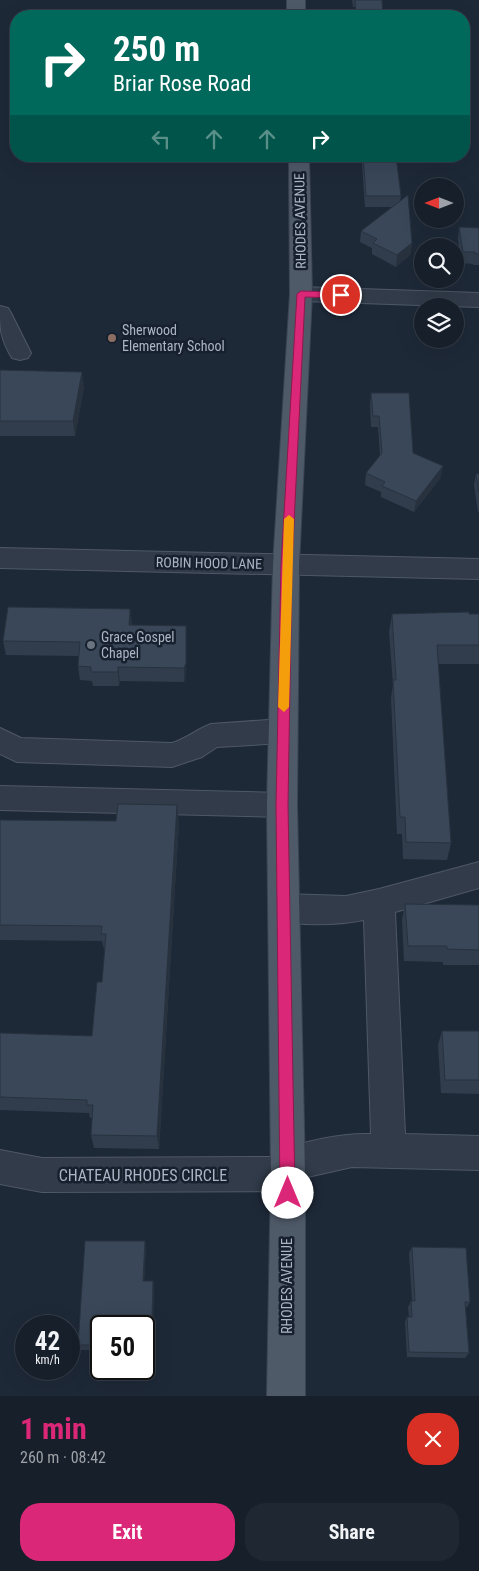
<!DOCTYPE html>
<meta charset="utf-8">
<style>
:root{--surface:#161f2a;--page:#1f2732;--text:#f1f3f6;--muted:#9ea2a8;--line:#353d47;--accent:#db2777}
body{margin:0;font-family:"Roboto Condensed",sans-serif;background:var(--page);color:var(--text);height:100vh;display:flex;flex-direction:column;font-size:19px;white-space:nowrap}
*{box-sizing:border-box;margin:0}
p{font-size:16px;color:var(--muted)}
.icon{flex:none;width:28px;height:28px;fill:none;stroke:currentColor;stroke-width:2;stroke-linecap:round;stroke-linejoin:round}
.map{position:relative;height:1396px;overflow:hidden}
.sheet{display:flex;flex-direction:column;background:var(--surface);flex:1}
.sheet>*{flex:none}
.guide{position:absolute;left:10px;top:10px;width:460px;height:152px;border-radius:20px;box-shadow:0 5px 20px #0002,0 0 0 1px var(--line);background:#00695c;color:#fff;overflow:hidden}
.needle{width:32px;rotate:270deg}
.tools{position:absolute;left:414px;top:178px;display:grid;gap:10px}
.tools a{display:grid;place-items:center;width:50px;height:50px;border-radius:50%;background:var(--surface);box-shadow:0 5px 20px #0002,0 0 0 1px var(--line);font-size:25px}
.speed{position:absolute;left:15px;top:1315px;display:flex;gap:10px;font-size:25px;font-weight:700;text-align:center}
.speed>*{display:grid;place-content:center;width:65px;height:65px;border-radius:50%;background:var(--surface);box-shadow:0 5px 20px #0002,0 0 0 1px var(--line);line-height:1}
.speed small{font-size:12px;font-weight:400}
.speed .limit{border:2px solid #111;border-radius:8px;background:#fff;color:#111}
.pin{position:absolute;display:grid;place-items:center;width:42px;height:42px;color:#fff;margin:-21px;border:2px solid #fff;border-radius:50%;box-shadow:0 1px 5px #0007}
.me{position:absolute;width:55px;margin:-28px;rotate:0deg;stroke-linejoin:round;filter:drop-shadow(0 0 4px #0008)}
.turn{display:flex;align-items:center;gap:18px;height:105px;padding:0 20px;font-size:22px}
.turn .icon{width:65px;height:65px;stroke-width:2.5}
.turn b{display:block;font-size:35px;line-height:42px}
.lanes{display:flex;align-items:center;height:48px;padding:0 20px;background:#0003;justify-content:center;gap:25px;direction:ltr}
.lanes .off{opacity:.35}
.round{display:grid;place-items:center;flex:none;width:52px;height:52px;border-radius:20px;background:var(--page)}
.summary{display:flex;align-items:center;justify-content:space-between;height:85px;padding:0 20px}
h1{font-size:30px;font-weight:700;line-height:38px;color:var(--accent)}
.action{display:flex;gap:10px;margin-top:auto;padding:10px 20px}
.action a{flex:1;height:58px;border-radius:20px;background:var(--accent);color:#fff;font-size:20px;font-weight:700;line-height:58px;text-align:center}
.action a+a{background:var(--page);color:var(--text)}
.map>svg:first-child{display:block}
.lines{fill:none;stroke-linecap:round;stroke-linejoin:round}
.minor-casing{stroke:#4f5867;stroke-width:2}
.major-casing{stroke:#3b4452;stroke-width:2}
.minor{fill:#313b49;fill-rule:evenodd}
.major{fill:#4f5a69;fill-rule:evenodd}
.wall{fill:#313d4d}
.shaded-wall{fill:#28323e}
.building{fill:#394759;stroke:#28323e}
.route{fill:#db2777;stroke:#8e194d}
.slow{fill:#f59e0b}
.education-dot{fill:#8d6e63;stroke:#17202d;stroke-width:2}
.worship-dot{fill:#6b7280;stroke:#17202d;stroke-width:2}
.labels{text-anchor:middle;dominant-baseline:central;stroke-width:5;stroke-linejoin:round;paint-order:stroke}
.street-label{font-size:14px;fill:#abb5c6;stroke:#17202d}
.poi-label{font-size:14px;fill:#abb5c6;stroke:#17202d;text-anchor:start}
.near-street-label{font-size:16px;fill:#abb5c6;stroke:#17202d}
</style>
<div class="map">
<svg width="479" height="1396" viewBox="0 0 479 1396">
<rect width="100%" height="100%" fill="#1e2938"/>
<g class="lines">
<g class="minor-casing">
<g id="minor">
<path d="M 301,287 L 479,293 L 479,307 L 301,301 L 293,299 L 290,294 L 293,289 Z"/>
<path d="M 0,306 L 8,308 L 11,313 L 31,353 L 28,358 L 20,360 L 12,358 C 0,338 0,329 0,306 Z"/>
<path d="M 0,548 L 479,559 L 479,579 L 0,568 Z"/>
<path d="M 283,719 L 293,723 L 297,731 L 293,739 L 283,743 L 217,747 L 202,757 L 172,767 L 17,762 L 0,754 L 0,728 L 21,738 L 172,743 C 186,739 197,729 211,724 Z"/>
<path d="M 0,786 L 282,793 L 292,796 L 297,805 L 292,814 L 282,817 L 0,810 Z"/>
<path d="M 479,862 L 479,888 L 395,912 L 405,1134 L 479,1136 L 479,1170 L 352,1167 L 303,1178 L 300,1186 L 288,1191 L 42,1192 L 0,1184 L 0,1150 L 42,1158 L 273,1157 L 275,1153 C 304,1141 340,1133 371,1134 L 364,920 C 339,925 297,927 273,918 L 269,908 L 273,898 L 284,894 L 346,896 L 379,889 Z"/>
</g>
</g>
<g class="major-casing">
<g id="major">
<rect x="287" y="0" width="18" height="16"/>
<path d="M 289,156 L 309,156 L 312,294 L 299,565 L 297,805 L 305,1174 L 305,1396 L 267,1396 L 271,1174 L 267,805 L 273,565 L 290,294 Z"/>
</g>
</g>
<use href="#minor" class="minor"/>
<use href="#major" class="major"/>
</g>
<g class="wall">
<path d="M 352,0 L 382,0 L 383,16 L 355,16 L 355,7 L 353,7 Z"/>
<path d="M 362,156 L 396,156 L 401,196 L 400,201 L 412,243 L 410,255 L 396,267 L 372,254 L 372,248 L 360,242 L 361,231 L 392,207 L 365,207 L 362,165 Z"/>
<path d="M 459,227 L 479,228 L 479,265 L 473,265 L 473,264 L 461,263 L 458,239 Z"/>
<path d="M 0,370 L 84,387 L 75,436 L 0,436 Z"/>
<path d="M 371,393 L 413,453 L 441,477 L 414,512 L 381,497 L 381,492 L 365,485 L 366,473 L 380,456 L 378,427 L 371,427 L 370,404 Z"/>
<path d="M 476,474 L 479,474 L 479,512 L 478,512 L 474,485 Z"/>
<path d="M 130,609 L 132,625 L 186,626 L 186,677 L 184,682 L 120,681 L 119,686 L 93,686 L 92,681 L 80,680 L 78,666 L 79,656 L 6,655 L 3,641 Z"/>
<path d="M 392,614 L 479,614 L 479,664 L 438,664 L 451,843 L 447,860 L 403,859 L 402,834 L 397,834 L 391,698 L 393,684 L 389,632 Z"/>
<path d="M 0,820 L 179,822 L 159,1149 L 94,1148 L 91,1135 L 92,1118 L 90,1118 L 89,1113 L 0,1110 L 0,1033 L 92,1036 L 102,982 L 105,949 L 104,949 L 102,941 L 0,940 Z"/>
<path d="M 405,904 L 479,905 L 479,965 L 443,965 L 443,962 L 404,961 L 402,920 Z"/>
<path d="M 442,1031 L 479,1031 L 479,1094 L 441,1093 L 438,1045 Z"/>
<path d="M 145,1241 L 146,1247 L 144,1281 L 153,1281 L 154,1286 L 153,1324 L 101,1326 L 101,1350 L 80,1350 L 78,1345 Z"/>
<path d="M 412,1247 L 470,1302 L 467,1307 L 465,1307 L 469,1353 L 465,1358 L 407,1357 L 405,1322 L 407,1317 L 409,1317 L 408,1307 L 411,1301 L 412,1301 L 409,1253 Z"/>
</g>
<g class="shaded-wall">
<path d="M 412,243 L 410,255 L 396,267 L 397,255 Z"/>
<path d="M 82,372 L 84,387 L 75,436 L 73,421 Z"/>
<path d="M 443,466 L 441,477 L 414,512 L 416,501 Z"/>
<path d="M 130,609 L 132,623 L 130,639 L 129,625 Z"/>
<path d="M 186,626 L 186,677 L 184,682 L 184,668 Z"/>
<path d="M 118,667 L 120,681 L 119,686 L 118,672 Z"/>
<path d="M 177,805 L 179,822 L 159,1149 L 157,1136 Z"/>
<path d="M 145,1241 L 146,1247 L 144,1286 L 143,1281 Z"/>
<path d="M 153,1281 L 154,1286 L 153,1324 L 152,1318 Z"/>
</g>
<g class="building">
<path d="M 355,0 L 382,0 L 383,16 L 356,16 Z"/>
<path d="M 363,156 L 396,156 L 401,196 L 366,196 Z"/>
<path d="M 408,195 L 412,243 L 397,255 L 373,243 L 377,239 L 361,231 Z"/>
<path d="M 459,227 L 479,228 L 479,254 L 475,254 L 475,252 L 463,252 Z"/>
<path d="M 0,370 L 82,372 L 73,421 L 0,421 Z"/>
<path d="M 371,393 L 409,393 L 413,453 L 443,466 L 416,501 L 382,486 L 385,482 L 366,473 L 382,453 L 379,416 L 373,416 Z"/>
<path d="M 476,474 L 479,474 L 479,492 Z"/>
<path d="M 8,607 L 130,609 L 129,625 L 186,626 L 186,663 L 184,668 L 118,667 L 118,672 L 91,672 L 91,667 L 78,666 L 80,642 L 3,641 Z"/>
<path d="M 469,612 L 469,614 L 479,614 L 479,645 L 437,645 L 451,843 L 406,842 L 405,817 L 400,817 L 393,680 L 396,680 L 392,614 Z"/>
<path d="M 118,804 L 177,805 L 157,1136 L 91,1135 L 93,1105 L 87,1105 L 87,1100 L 0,1097 L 0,1033 L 92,1036 L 97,982 L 102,982 L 106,934 L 101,934 L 102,926 L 0,925 L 0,820 L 116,821 Z"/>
<path d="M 405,904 L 479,905 L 479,950 L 447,949 L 447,946 L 408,946 Z"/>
<path d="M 442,1031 L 479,1031 L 479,1080 L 445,1080 Z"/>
<path d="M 85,1241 L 145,1241 L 143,1281 L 153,1281 L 152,1318 L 142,1318 L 141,1326 L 101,1326 L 101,1345 L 78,1345 Z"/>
<path d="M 412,1247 L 466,1248 L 470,1302 L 465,1302 L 469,1353 L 409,1352 L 407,1317 L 412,1317 L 411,1301 L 415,1301 Z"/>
</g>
<path class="route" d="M 301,291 L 341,292 L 345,295 L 341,298 L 305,297 L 292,565 L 288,805 L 295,1193 L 293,1198 L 288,1200 L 282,1198 L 280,1193 L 276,805 L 281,565 L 297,294 Z"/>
<path class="slow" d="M 289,515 L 294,519 L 289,707 L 284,712 L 278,707 L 284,519 Z"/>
<circle class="education-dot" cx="112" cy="338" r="5"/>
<circle class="worship-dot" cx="91" cy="645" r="5"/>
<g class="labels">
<g class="street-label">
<text transform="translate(300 221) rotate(-91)">RHODES AVENUE</text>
<text transform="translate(209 563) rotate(1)">ROBIN HOOD LANE</text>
<text transform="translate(287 1286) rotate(-90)">RHODES AVENUE</text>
</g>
<g class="poi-label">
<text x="122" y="330">Sherwood<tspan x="122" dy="16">Elementary School</tspan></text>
<text x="101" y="637">Grace Gospel<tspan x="101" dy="16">Chapel</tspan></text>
</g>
<g class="near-street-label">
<text x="143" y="1175">CHATEAU RHODES CIRCLE</text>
</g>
</g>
</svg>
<div class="tools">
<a><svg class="needle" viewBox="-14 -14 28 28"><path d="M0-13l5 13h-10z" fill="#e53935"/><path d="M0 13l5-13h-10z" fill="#9ea2a8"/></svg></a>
<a><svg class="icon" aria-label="search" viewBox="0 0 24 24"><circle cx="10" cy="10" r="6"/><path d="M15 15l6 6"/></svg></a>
<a><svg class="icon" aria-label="layers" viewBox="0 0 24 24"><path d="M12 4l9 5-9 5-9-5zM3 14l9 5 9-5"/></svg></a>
</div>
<div class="speed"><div>42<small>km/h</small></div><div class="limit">50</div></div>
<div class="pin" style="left:341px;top:295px;background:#d93025"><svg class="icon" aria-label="arrive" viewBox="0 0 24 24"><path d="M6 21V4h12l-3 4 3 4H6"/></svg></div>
<svg class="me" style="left:288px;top:1193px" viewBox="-20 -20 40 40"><circle r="19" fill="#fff"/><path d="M0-13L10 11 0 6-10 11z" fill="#db2777"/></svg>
<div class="guide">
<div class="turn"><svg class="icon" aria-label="right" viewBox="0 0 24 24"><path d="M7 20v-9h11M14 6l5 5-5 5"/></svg><div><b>250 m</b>Briar Rose Road</div></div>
<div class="lanes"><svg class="icon off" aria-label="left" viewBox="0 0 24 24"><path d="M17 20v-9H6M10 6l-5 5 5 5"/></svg><svg class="icon off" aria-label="ahead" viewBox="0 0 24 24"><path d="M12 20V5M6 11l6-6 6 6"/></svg><svg class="icon off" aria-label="ahead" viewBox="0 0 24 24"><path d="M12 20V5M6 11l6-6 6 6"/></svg><svg class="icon" aria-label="right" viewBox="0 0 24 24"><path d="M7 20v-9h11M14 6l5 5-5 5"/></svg></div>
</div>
</div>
<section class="sheet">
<div class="summary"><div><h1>1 min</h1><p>260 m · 08:42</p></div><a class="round" style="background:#d93025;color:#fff"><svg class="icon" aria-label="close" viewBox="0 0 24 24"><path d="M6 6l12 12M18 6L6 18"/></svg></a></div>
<div class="action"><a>Exit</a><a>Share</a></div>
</section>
